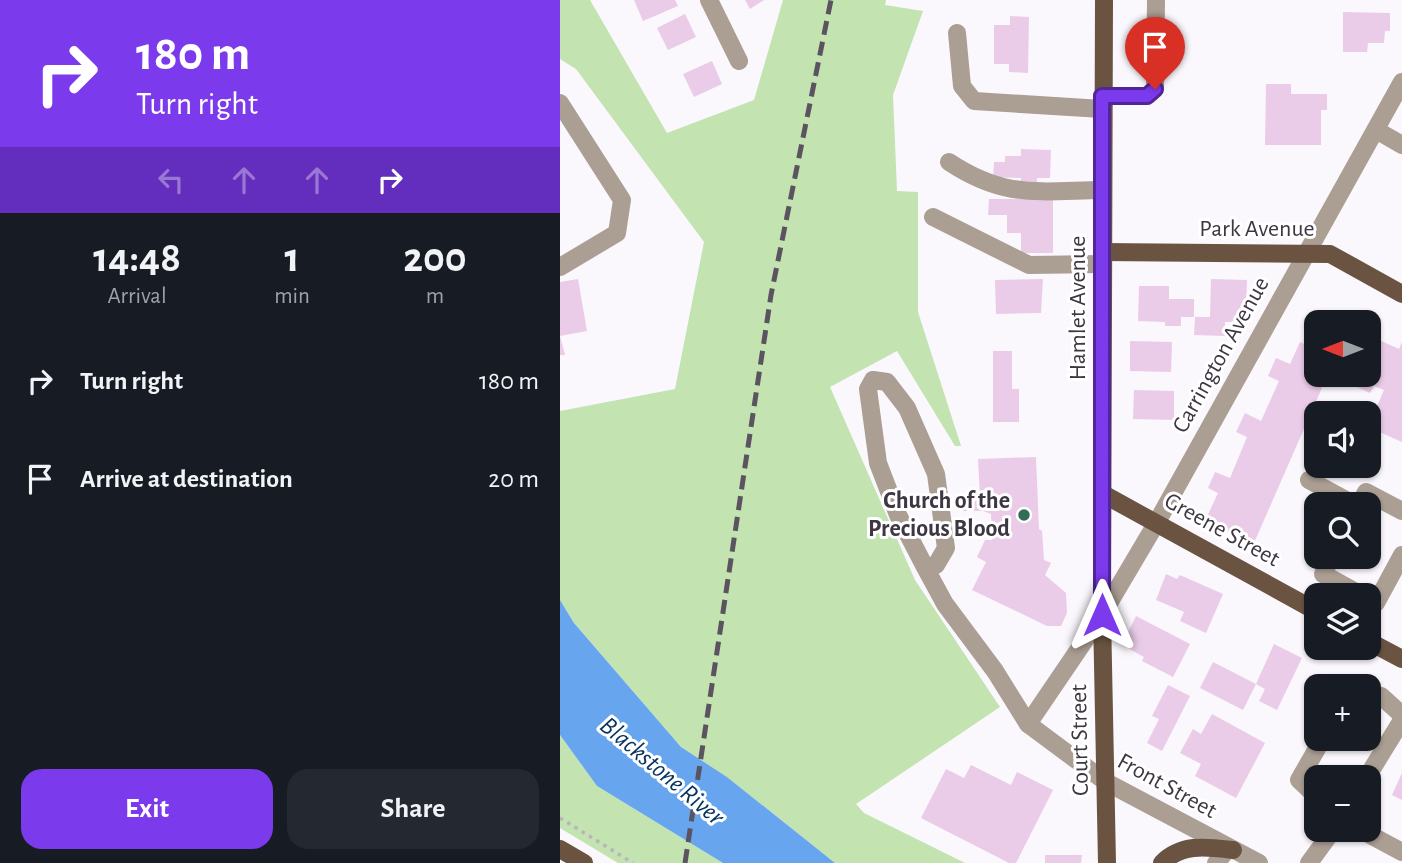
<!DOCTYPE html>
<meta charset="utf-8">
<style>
:root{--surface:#171b24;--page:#242831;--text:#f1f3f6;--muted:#9ea1a6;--accent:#7c3aed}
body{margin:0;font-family:"Alegreya Sans",sans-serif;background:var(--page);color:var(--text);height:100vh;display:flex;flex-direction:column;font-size:26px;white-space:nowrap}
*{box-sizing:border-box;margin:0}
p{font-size:23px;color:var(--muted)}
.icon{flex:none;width:38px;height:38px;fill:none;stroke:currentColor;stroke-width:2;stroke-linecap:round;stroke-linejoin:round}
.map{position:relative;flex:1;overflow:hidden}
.details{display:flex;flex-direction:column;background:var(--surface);width:560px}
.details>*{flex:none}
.guide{background:#7c3aed;color:#fff;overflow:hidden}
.needle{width:46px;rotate:270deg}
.controls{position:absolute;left:744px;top:310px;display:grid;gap:14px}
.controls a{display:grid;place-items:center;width:77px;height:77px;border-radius:14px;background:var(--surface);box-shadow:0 2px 5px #0004;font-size:35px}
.pin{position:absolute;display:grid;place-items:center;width:60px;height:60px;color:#fff;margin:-72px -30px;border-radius:50% 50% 50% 0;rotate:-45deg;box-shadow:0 0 7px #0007}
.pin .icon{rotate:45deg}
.me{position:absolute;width:77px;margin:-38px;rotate:0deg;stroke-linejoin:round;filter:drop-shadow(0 0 5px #0008)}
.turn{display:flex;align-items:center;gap:24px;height:147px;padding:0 21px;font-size:32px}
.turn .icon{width:91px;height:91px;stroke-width:2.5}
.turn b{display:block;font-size:49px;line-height:60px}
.lanes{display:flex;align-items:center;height:66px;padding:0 21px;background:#0003;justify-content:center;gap:35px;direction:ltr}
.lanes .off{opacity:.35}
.eta{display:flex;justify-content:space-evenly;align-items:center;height:119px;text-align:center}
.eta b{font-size:42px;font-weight:600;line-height:49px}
.action{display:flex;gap:14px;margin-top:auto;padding:14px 21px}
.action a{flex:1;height:80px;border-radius:21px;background:var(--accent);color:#fff;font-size:28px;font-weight:600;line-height:80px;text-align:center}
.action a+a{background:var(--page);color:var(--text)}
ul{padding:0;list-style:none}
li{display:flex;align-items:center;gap:21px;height:98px;padding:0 21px}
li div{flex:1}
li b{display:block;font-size:26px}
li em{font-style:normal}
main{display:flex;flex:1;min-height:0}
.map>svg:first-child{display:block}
.green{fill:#c3e3b1}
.water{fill:#67a6ee}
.building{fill:#eacce8}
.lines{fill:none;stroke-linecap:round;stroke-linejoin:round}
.path{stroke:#b8b3bc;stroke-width:3.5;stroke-dasharray:3.5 5;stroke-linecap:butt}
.minor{stroke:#ab9e93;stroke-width:18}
.major{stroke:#6a5441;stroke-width:18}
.rail{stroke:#5b5460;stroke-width:5;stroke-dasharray:14 7;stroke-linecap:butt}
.route-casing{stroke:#51269a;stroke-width:18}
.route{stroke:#7c3aed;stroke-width:12}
.poi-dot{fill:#326d56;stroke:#fff;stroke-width:2.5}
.labels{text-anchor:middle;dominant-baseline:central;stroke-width:6;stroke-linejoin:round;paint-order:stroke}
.street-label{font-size:24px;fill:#3d3643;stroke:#fff}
.poi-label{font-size:24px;font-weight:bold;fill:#3d3643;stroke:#fff;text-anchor:end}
.water-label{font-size:26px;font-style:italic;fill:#073663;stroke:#fff}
</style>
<main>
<section class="details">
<div class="guide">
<div class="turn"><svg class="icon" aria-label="right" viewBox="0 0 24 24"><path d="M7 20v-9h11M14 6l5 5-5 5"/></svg><div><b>180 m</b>Turn right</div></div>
<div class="lanes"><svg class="icon off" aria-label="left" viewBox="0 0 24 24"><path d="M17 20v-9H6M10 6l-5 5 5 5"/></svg><svg class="icon off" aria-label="ahead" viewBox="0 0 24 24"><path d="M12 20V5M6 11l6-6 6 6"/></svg><svg class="icon off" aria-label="ahead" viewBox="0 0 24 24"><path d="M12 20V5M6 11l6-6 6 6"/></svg><svg class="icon" aria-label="right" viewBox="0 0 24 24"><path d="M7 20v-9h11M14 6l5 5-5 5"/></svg></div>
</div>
<div class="eta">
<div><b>14:48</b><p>Arrival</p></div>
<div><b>1</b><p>min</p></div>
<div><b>200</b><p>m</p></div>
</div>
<ul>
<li><svg class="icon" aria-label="right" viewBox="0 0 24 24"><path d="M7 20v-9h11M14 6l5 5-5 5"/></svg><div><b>Turn right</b></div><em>180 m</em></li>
<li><svg class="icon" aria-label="arrive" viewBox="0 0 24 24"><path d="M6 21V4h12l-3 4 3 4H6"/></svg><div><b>Arrive at destination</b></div><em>20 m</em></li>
</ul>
<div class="action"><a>Exit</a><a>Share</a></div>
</section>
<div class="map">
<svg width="842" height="863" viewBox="0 0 842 863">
<rect width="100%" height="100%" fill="#faf7fd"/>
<g class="green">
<path d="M 0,0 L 30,0 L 107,133 L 194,100 L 223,0 L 326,0 L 325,5 L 363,11 L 333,95 L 337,191 L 358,192 L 358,312 L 401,446 L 395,446 L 337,351 L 270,387 L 355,580 L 440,707 L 296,804 L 304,813 L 405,863 L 275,863 L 167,777 L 121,747 L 14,623 L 0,600 L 0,411 L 115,389 L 144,242 L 16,69 L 0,59 Z"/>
<path d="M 0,735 L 37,786 L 163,863 L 58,863 L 0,828 Z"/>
</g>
<path class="water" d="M 0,600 L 14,623 L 121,747 L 167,777 L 275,863 L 163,863 L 37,786 L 0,735 Z"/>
<g class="building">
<path d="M 74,0 L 115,0 L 118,6 L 83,21 Z"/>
<path d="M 185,0 L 204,0 L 190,9 Z"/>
<path d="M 783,12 L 830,13 L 830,31 L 825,31 L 824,43 L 808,43 L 807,52 L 783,52 Z"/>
<path d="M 125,14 L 136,37 L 108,50 L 97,28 Z"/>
<path d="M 450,16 L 469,17 L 468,73 L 449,72 L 449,64 L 434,64 L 434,25 L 450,25 Z"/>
<path d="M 152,61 L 162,84 L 134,97 L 123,74 Z"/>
<path d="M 706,84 L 731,84 L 731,94 L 767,94 L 767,110 L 761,110 L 761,145 L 705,145 Z"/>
<path d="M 461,149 L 491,150 L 490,178 L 477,178 L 477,183 L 461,183 L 461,178 L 433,177 L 434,162 L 445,162 L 445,156 L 461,156 Z"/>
<path d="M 429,199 L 493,199 L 493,253 L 461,253 L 461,233 L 447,233 L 447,215 L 428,215 Z"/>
<path d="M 18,279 L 27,331 L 0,336 L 0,282 Z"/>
<path d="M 483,279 L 481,313 L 436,314 L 435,280 Z"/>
<path d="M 651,279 L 687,280 L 686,308 L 679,308 L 679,322 L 665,322 L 665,336 L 634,335 L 635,317 L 650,317 Z"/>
<path d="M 579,286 L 609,286 L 609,299 L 634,299 L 634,317 L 621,317 L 621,326 L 605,326 L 605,322 L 578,321 Z"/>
<path d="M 808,335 L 839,349 L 842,342 L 842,442 L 808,427 L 808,413 L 803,413 L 806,406 L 815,411 L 824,390 L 814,386 L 810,393 L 768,374 L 808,374 Z"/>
<path d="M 0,336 L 5,355 L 0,355 Z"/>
<path d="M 570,341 L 612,342 L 611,372 L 570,371 Z"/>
<path d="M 740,342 L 756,349 L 756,374 L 768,374 L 694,543 L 645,521 L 658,493 L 648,488 L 655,472 L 670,478 L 687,437 L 676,432 L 685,413 L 701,421 L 719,381 L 708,376 L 716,358 L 730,364 Z"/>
<path d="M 433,351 L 452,351 L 452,389 L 459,389 L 459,422 L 433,422 Z"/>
<path d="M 574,390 L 614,391 L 614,420 L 573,419 Z"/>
<path d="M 476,457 L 479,529 L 482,531 L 484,560 L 491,563 L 485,575 L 506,593 L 507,613 L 501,626 L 487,626 L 412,590 L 426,562 L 417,557 L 425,540 L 432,540 L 431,514 L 423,511 L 403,511 L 403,502 L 409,505 L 420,497 L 418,459 Z"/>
<path d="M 606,574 L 617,579 L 620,575 L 663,594 L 646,633 L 620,621 L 624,612 L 596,600 Z"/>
<path d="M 576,616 L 630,644 L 613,677 L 582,661 L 584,657 L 562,645 Z"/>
<path d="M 714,644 L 742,658 L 717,710 L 699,701 L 705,689 L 696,684 Z"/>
<path d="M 653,662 L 696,684 L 683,710 L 640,688 Z"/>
<path d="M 608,685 L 630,696 L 602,751 L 587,743 L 599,719 L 592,716 Z"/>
<path d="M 652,714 L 705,743 L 676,798 L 635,776 L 641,764 L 620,753 L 633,729 L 641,734 Z"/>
<path d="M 411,765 L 451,785 L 457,772 L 493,790 L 456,863 L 449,863 L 361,818 L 386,769 L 404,778 Z"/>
<path d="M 842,773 L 842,800 L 832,795 Z"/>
<path d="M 485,855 L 522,855 L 521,863 L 485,863 Z"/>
</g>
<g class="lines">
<path class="path" d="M 0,818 L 73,863"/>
<g class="minor">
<path d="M 149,0 L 179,61"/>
<path d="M 397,33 L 402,86 L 414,101 L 542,109"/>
<path d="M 542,96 L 587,96 L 595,89 L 596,0"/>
<path d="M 0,103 L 62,200 L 57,233 L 0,267"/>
<path d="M 816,130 L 842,145"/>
<path d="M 389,162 C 445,199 478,191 542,190"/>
<path d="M 373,217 L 469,265 L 542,264"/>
<path d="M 749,480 L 793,504"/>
<path d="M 800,504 L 806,492 L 842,511"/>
<path d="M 772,556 L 763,574 L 801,595"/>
<path d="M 366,569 L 338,515 L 318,463 L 308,389 L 313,380 L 327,382 L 347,408 L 376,474 L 386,548 L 376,565 L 366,569 L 385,604 L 435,671 L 468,724 L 546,782 L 699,863"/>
<path d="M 808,599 L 816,603 L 842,555"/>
<path d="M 808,693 L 821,696 L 842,715"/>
<path d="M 468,724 L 542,615 L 597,522 L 842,82"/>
<path d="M 807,777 L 842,720"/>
<path d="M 756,796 L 739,780 L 763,738"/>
<path d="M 801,830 L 842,852"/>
<path d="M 656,863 L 668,849"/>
<path d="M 749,863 L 773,830"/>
</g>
<g class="major">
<path d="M 544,0 L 542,615 L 547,863"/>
<path d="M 542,252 L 770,254 L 842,294"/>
<path d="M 543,494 L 756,611"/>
<path d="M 808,641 L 842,659"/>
<path d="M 0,849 L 24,863"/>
<path d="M 602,863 C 622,843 647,847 673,850"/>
</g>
<path class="rail" d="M 125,863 L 211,295 L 271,0"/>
</g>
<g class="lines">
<g class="route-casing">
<path id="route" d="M 542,615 L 542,96 L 587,96 L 595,89"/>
</g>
<use href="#route" class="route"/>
</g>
<circle class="poi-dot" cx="464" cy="515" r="7"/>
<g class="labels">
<g class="street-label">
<text x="697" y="229">Park Avenue</text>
<text transform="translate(518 308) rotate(-90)">Hamlet Avenue</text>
<text transform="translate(661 355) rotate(-61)">Carrington Avenue</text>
<text transform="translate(662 530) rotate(29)">Greene Street</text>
<text transform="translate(520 740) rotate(-91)">Court Street</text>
<text transform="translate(607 786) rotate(29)">Front Street</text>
</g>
<g class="poi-label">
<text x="450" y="501">Church of the<tspan x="450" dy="28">Precious Blood</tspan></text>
</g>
<g class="water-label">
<text transform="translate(102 771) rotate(40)">Blackstone River</text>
</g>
</g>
</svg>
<div class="controls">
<a><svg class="needle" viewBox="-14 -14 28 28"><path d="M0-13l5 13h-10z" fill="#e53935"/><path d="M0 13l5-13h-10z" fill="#9ea1a6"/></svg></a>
<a><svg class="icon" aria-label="sound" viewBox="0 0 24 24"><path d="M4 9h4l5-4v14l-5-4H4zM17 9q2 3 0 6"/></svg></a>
<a><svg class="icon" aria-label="search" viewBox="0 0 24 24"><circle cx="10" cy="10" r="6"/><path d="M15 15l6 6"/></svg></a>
<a><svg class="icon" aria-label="layers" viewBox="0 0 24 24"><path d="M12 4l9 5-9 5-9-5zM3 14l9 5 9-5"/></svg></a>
<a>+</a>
<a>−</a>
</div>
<div class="pin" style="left:595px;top:89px;background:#d93025"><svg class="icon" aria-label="arrive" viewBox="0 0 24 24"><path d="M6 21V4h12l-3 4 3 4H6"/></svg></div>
<svg class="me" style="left:542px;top:615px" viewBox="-20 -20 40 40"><path d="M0-17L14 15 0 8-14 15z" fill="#7c3aed" stroke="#fff" stroke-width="4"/></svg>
</div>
</main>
